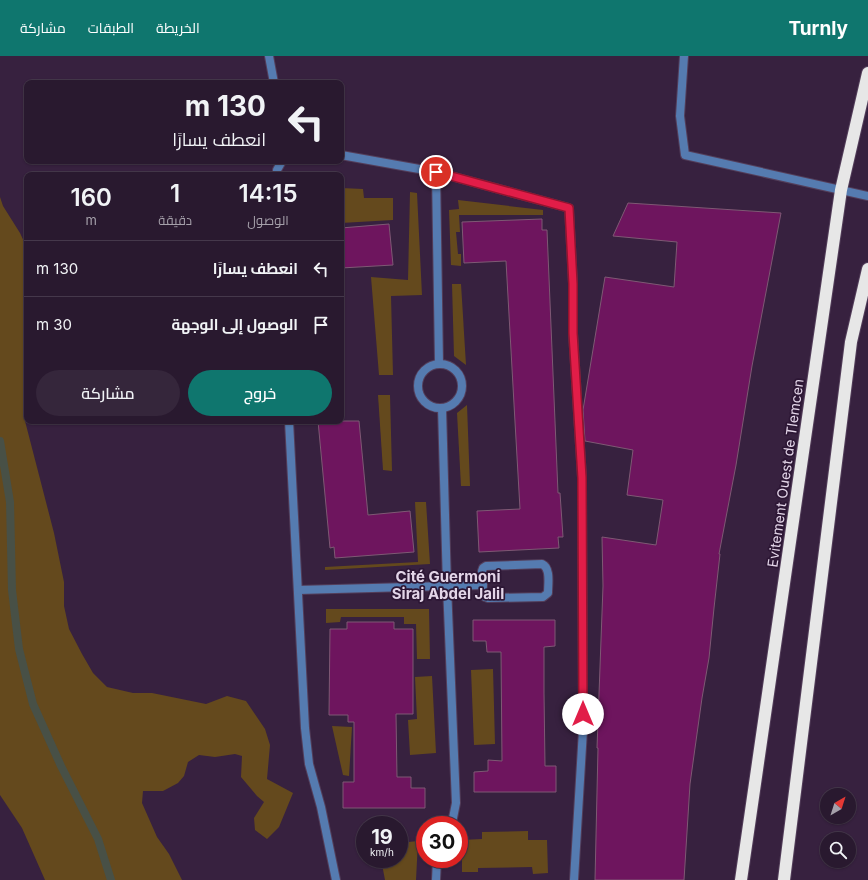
<!DOCTYPE html>
<html lang="ar">
<meta charset="utf-8">
<style>
:root{--surface:#29192f;--page:#35263b;--text:#f1f3f6;--muted:#a5a0aa;--line:#45384b;--accent:#0f766e}
body{margin:0;font-family:Inter,Cairo,sans-serif;background:var(--page);color:var(--text);direction:rtl;height:100vh;display:flex;flex-direction:column;font-size:15px;white-space:nowrap}
*{box-sizing:border-box;margin:0}
p{font-size:13px;color:var(--muted)}
.icon{flex:none;width:22px;height:22px;fill:none;stroke:currentColor;stroke-width:2;stroke-linecap:round;stroke-linejoin:round}
.map{position:relative;flex:1;overflow:hidden;direction:ltr}
.details{position:absolute;left:24px;top:116px;width:320px;height:252px;display:flex;flex-direction:column;background:var(--surface);border-radius:8px;box-shadow:0 1px 3px #0004,0 0 0 1px var(--line);direction:rtl}
.details>*{flex:none}
.banner{position:absolute;left:24px;top:24px;width:320px;height:84px;border-radius:8px;box-shadow:0 1px 3px #0004,0 0 0 1px var(--line);direction:rtl;background:#29192f;color:var(--text);overflow:hidden}
.needle{width:26px;rotate:39deg}
.tools{position:absolute;left:820px;top:732px;display:grid;gap:8px}
.tools a{display:grid;place-items:center;width:36px;height:36px;border-radius:50%;background:var(--surface);box-shadow:0 1px 3px #0004,0 0 0 1px var(--line);font-size:20px}
.speed{position:absolute;left:356px;top:760px;display:flex;gap:8px;font-size:20px;font-weight:700;text-align:center}
.speed>*{display:grid;place-content:center;width:52px;height:52px;border-radius:50%;background:var(--surface);box-shadow:0 1px 3px #0004,0 0 0 1px var(--line);line-height:1}
.speed small{font-size:10px;font-weight:400}
.speed .limit{border:6px solid #d22;background:#fff;color:#111}
.pin{position:absolute;display:grid;place-items:center;width:34px;height:34px;color:#fff;margin:-17px;border:2px solid #fff;border-radius:50%;box-shadow:0 1px 4px #0007}
.me{position:absolute;width:44px;margin:-22px;rotate:0deg;stroke-linejoin:round;filter:drop-shadow(0 0 3px #0008)}
.turn{display:flex;align-items:center;gap:14px;height:84px;padding:0 12px;font-size:18px}
.turn .icon{width:52px;height:52px;stroke-width:2.5}
.turn b{display:block;font-size:28px;line-height:34px}
.eta{display:flex;justify-content:space-evenly;align-items:center;height:68px;text-align:center}
.eta b{font-size:24px;font-weight:600;line-height:28px}
.primary-button{display:flex;gap:8px;margin-top:auto;padding:8px 12px}
.primary-button a{flex:1;height:46px;border-radius:24px;background:var(--accent);color:#fff;font-size:16px;font-weight:600;line-height:46px;text-align:center}
.primary-button a+a{background:var(--page);color:var(--text)}
ul{padding:0;list-style:none}
li{display:flex;align-items:center;gap:12px;height:56px;padding:0 12px;border-top:1px solid var(--line)}
li div{flex:1}
li b{display:block;font-size:15px}
li em{font-style:normal}
header{display:flex;align-items:center;gap:24px;box-sizing:border-box;height:56px;padding:0 20px;background:var(--accent);color:#fff}
header strong{font-size:19px}
nav{display:flex;gap:22px;margin-inline-start:auto;font-size:14px}
.map>svg:first-child{display:block}
.green{fill:#64491d}
.lines{fill:none;stroke-linecap:round;stroke-linejoin:round}
.stream{stroke:#485046;stroke-width:8}
.building{fill:#6e155e;stroke:#7e5974}
.street-casing{stroke:#533e5a;stroke-width:10}
.highway-casing{stroke:#533e5a;stroke-width:14}
.street{stroke:#557bb0;stroke-width:8}
.highway{stroke:#e7e7e7;stroke-width:12}
.route-casing{stroke:#92132f;stroke-width:10}
.route{stroke:#e11d48;stroke-width:7}
.labels{text-anchor:middle;dominant-baseline:central;stroke-width:3.5;stroke-linejoin:round;paint-order:stroke}
.street-label{font-size:14px;fill:#e3d5e8;stroke:#2d1735}
.neighbourhood-label{font-size:15px;font-weight:bold;fill:#e3d5e8;stroke:#2d1735}
</style>
<header>
<strong>Turnly</strong>
<nav><a>الخريطة</a><a>الطبقات</a><a>مشاركة</a></nav>
</header>
<div class="map">
<svg width="868" height="824" viewBox="0 0 868 824">
<rect width="100%" height="100%" fill="#37213f"/>
<g class="green">
<path d="M 341,132 L 363,133 L 364,142 L 393,142 L 393,164 L 341,167 Z"/>
<path d="M 410,136 L 417,137 L 422,239 L 391,240 L 393,319 L 379,319 L 371,221 L 408,224 Z"/>
<path d="M 0,141 L 3,150 L 20,177 L 27,192 L 27,268 L 23,265 L 24,289 L 27,305 L 25,365 L 54,477 L 64,526 L 64,550 L 69,573 L 82,598 L 93,617 L 107,631 L 133,637 L 152,637 L 206,648 L 227,640 L 246,645 L 265,673 L 270,689 L 267,723 L 293,737 L 279,771 L 267,783 L 255,774 L 254,762 L 264,746 L 257,740 L 241,721 L 242,700 L 235,698 L 215,701 L 199,699 L 188,706 L 184,720 L 178,727 L 163,735 L 143,735 L 142,747 L 157,781 L 169,798 L 182,824 L 45,824 L 22,772 L 0,739 Z"/>
<path d="M 458,144 L 543,154 L 543,159 L 459,159 L 460,176 L 456,176 L 458,198 L 461,198 L 461,210 L 451,209 L 449,154 L 459,153 Z"/>
<path d="M 452,228 L 461,228 L 466,309 L 454,300 Z"/>
<path d="M 378,339 L 390,339 L 392,415 L 383,414 Z"/>
<path d="M 467,349 L 470,430 L 461,430 L 457,357 Z"/>
<path d="M 415,446 L 426,446 L 430,508 L 325,514 L 325,511 L 418,506 Z"/>
<path d="M 326,553 L 429,553 L 430,603 L 417,603 L 416,568 L 404,568 L 404,561 L 341,561 L 340,566 L 326,567 Z"/>
<path d="M 493,613 L 495,688 L 474,689 L 471,614 Z"/>
<path d="M 432,620 L 436,697 L 410,699 L 408,664 L 417,663 L 415,621 Z"/>
<path d="M 332,670 L 352,671 L 349,720 L 343,719 Z"/>
<path d="M 528,775 L 528,784 L 547,784 L 548,817 L 533,818 L 532,811 L 478,812 L 478,816 L 462,816 L 462,784 L 482,783 L 482,776 Z"/>
<path d="M 418,785 L 416,824 L 385,824 L 381,803 L 399,803 L 399,787 Z"/>
</g>
<g class="lines">
<path class="stream" d="M 0,385 L 10,446 L 12,534 L 19,593 L 33,648 L 61,710 L 98,783 L 111,824"/>
</g>
<g class="building">
<path d="M 628,147 L 781,157 L 752,310 L 736,409 L 719,498 L 720,498 L 714,552 L 709,602 L 702,642 L 690,728 L 684,824 L 595,824 L 598,692 L 597,692 L 603,530 L 602,481 L 656,489 L 663,444 L 627,439 L 633,394 L 585,385 L 583,354 L 605,221 L 674,231 L 677,186 L 613,180 Z"/>
<path d="M 542,163 L 542,174 L 547,174 L 558,437 L 560,437 L 563,481 L 558,481 L 559,492 L 479,496 L 477,455 L 520,453 L 515,366 L 506,205 L 464,207 L 462,166 Z"/>
<path d="M 389,168 L 393,209 L 341,212 L 341,172 Z"/>
<path d="M 318,365 L 359,365 L 368,459 L 410,455 L 414,496 L 335,502 L 334,491 L 330,492 Z"/>
<path d="M 473,564 L 555,564 L 555,590 L 544,591 L 544,637 L 545,710 L 556,710 L 556,736 L 474,736 L 474,716 L 488,715 L 488,704 L 502,705 L 501,596 L 487,596 L 486,585 L 473,585 Z"/>
<path d="M 347,566 L 394,566 L 394,573 L 413,573 L 413,658 L 396,658 L 397,721 L 411,721 L 411,732 L 425,732 L 425,752 L 343,752 L 343,726 L 354,726 L 354,666 L 348,666 L 348,659 L 329,659 L 330,573 L 347,573 Z"/>
</g>
<g class="lines">
<g class="street-casing">
<g id="street">
<path d="M 269,0 L 274,27"/>
<path d="M 684,0 L 680,60 L 685,99 L 868,140"/>
<path d="M 341,99 L 436,116 L 569,152 L 573,228 L 573,277 L 582,422 L 583,674 L 574,824"/>
<path d="M 436,116 L 439,308"/>
<path d="M 277,119 L 277,114 L 282,105"/>
<circle cx="440" cy="330" r="22"/>
<path d="M 442,352 L 447,530 L 456,747 L 453,762 L 450,769"/>
<path d="M 289,365 L 305,672 L 309,708 L 321,751 L 336,824"/>
<path d="M 542,508 C 551,512 548,528 548,537 L 543,541 L 488,542 L 485,541 L 483,538 L 482,515 L 483,512 L 486,510 Z"/>
<path d="M 298,534 L 483,529"/>
<path d="M 436,824 L 437,803"/>
</g>
</g>
<g class="highway-casing">
<g id="highway">
<path d="M 741,824 L 841,134 L 868,17"/>
<path d="M 784,824 L 851,286 L 868,213"/>
</g>
</g>
<use href="#street" class="street"/>
<use href="#highway" class="highway"/>
</g>
<g class="lines">
<g class="route-casing">
<path id="route" d="M 436,116 L 569,152 L 573,228 L 573,277 L 582,422 L 583,658"/>
</g>
<use href="#route" class="route"/>
</g>
<g class="labels">
<g class="street-label">
<text transform="translate(785 417) rotate(-82)">Evitement Ouest de Tlemcen</text>
</g>
<g class="neighbourhood-label">
<text x="448" y="520">Cité Guermoni<tspan x="448" dy="17">Siraj Abdel Jalil</tspan></text>
</g>
</g>
</svg>
<div class="tools">
<a><svg class="needle" viewBox="-14 -14 28 28"><path d="M0-13l5 13h-10z" fill="#e53935"/><path d="M0 13l5-13h-10z" fill="#a5a0aa"/></svg></a>
<a><svg class="icon" aria-label="search" viewBox="0 0 24 24"><circle cx="10" cy="10" r="6"/><path d="M15 15l6 6"/></svg></a>
</div>
<div class="speed"><div>19<small>km/h</small></div><div class="limit">30</div></div>
<div class="pin" style="left:436px;top:116px;background:#d93025"><svg class="icon" aria-label="arrive" viewBox="0 0 24 24"><path d="M6 21V4h12l-3 4 3 4H6"/></svg></div>
<svg class="me" style="left:583px;top:658px" viewBox="-20 -20 40 40"><circle r="19" fill="#fff"/><path d="M0-13L10 11 0 6-10 11z" fill="#e11d48"/></svg>
<div class="banner">
<div class="turn"><svg class="icon" aria-label="left" viewBox="0 0 24 24"><path d="M17 20v-9H6M10 6l-5 5 5 5"/></svg><div><b>130 m</b>انعطف يسارًا</div></div>
</div>
<section class="details">
<div class="eta">
<div><b>14:15</b><p>الوصول</p></div>
<div><b>1</b><p>دقيقة</p></div>
<div><b>160</b><p>m</p></div>
</div>
<ul>
<li><svg class="icon" aria-label="left" viewBox="0 0 24 24"><path d="M17 20v-9H6M10 6l-5 5 5 5"/></svg><div><b>انعطف يسارًا</b></div><em>130 m</em></li>
<li><svg class="icon" aria-label="arrive" viewBox="0 0 24 24"><path d="M6 21V4h12l-3 4 3 4H6"/></svg><div><b>الوصول إلى الوجهة</b></div><em>30 m</em></li>
</ul>
<div class="primary-button"><a>خروج</a><a>مشاركة</a></div>
</section>
</div>
